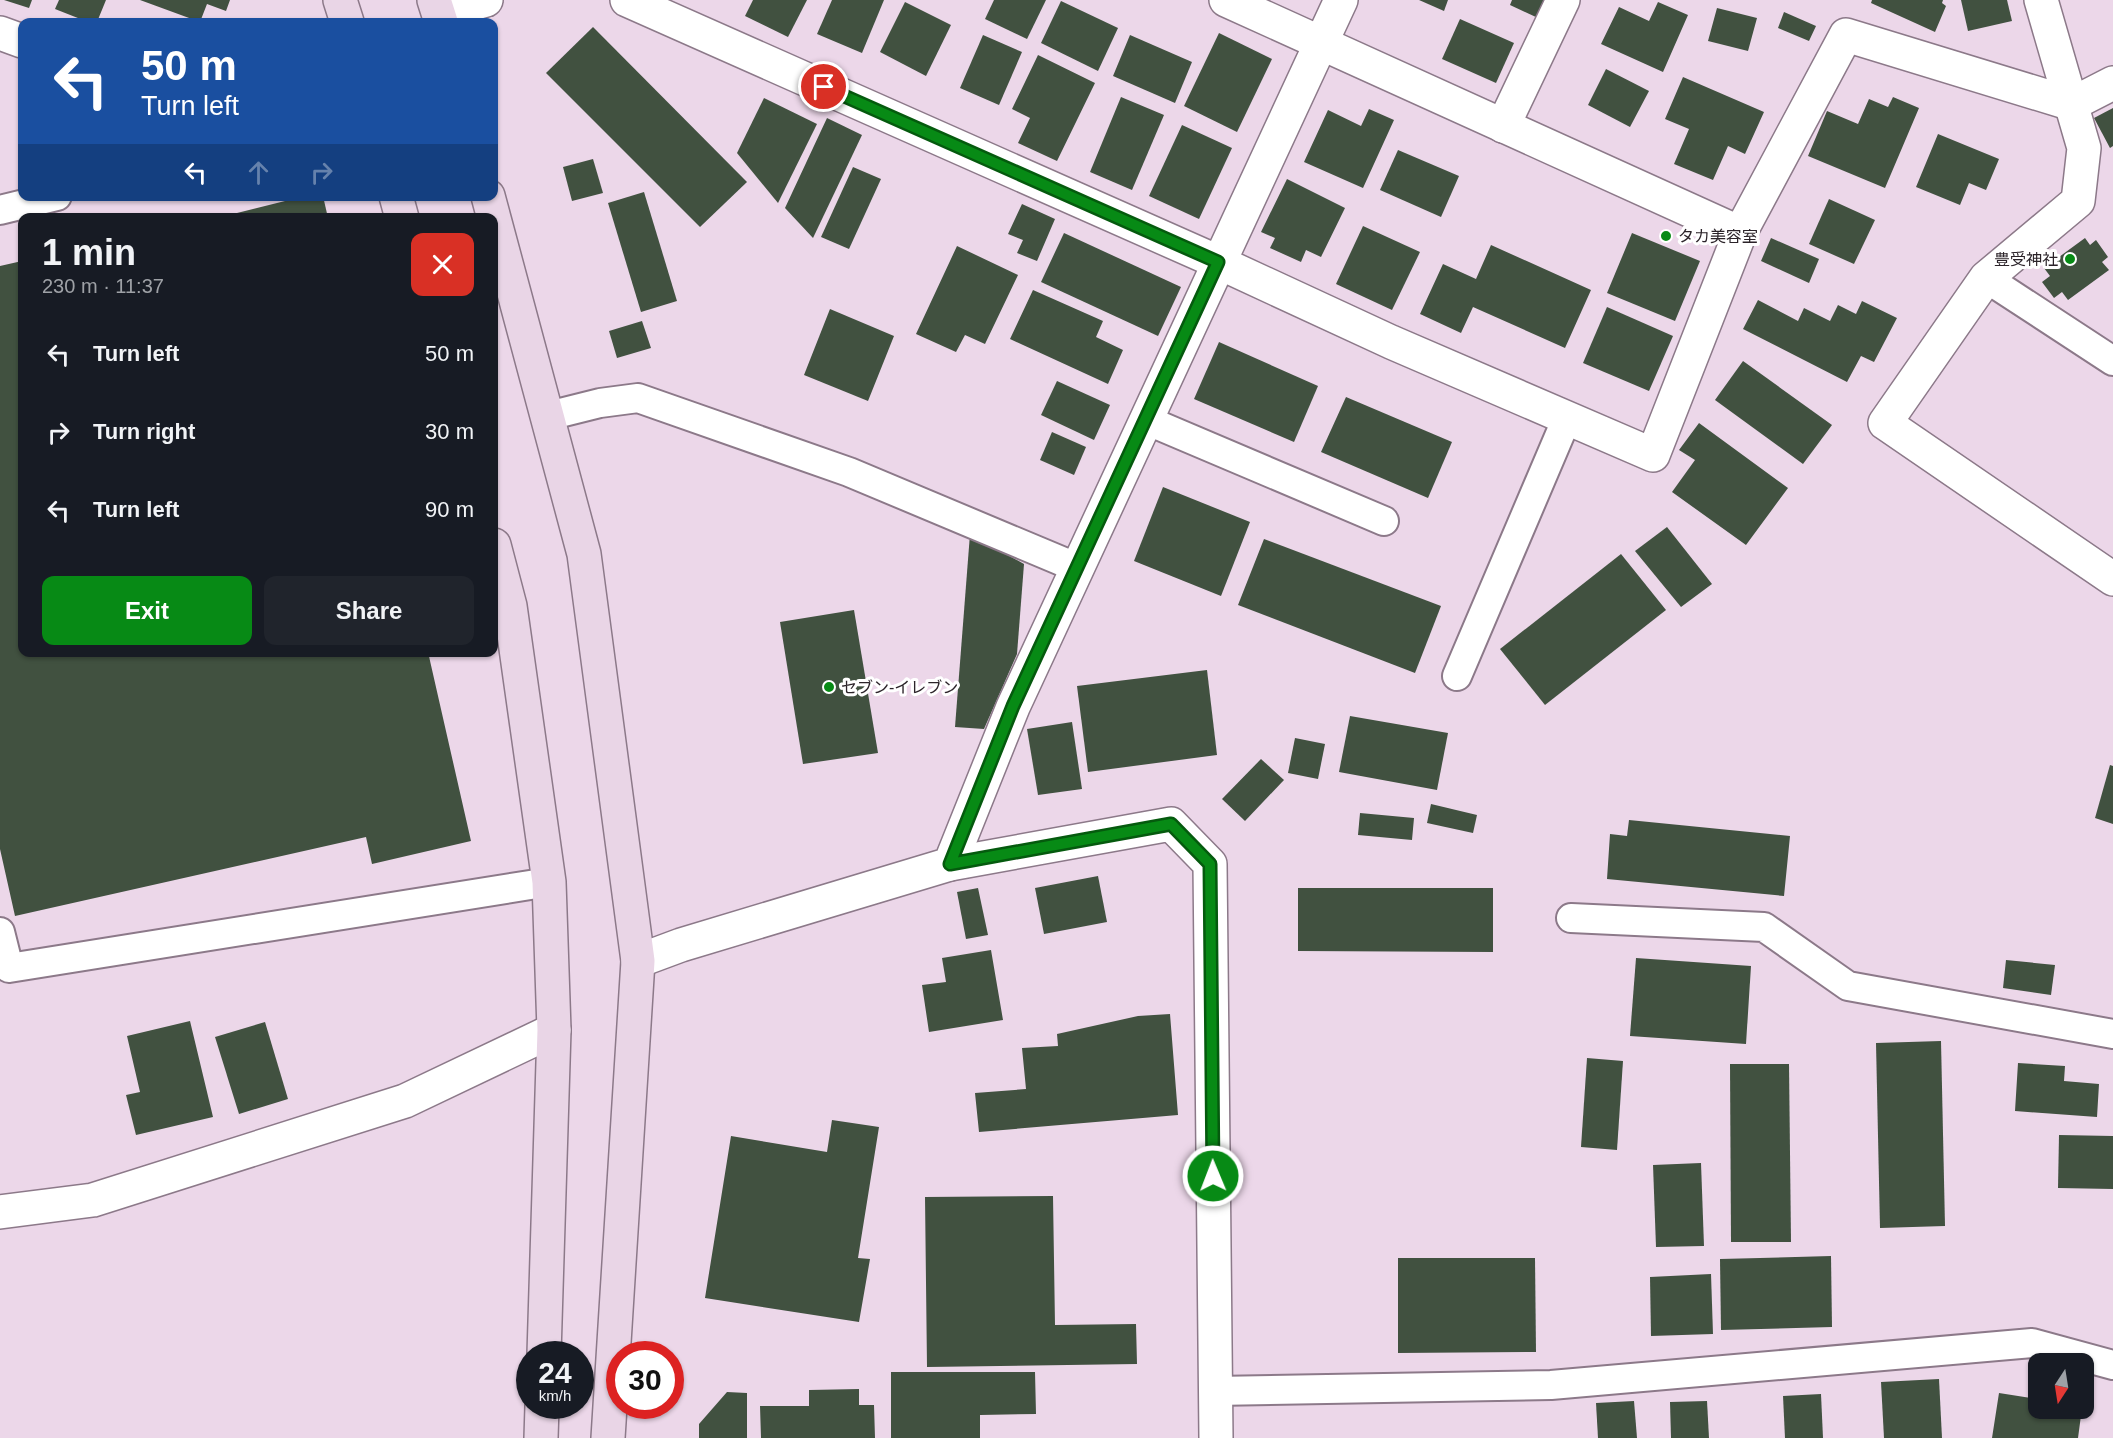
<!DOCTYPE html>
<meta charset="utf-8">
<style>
:root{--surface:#171b24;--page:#20242c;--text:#f1f3f6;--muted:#9ea1a6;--accent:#078a15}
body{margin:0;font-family:Arial,"Noto Sans JP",sans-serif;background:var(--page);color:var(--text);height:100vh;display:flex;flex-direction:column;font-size:22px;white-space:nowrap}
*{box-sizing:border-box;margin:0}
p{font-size:20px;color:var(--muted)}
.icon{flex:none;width:33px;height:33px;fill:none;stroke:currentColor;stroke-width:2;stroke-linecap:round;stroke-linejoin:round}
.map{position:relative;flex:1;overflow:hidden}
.side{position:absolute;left:18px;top:213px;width:480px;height:444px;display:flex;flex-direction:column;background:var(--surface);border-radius:12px;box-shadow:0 2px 4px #0004}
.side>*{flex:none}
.top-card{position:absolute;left:18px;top:18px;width:480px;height:183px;border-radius:12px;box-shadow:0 2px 4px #0004;background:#1a4fa0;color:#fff;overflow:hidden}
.needle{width:39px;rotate:192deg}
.tools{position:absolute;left:2028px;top:1353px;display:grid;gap:12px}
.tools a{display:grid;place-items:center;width:66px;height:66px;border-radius:12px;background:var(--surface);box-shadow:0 2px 4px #0004;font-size:30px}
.speed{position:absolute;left:516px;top:1341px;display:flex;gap:12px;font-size:30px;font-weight:700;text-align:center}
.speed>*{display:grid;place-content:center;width:78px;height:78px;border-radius:50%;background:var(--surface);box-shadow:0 2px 4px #0004;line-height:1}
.speed small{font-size:15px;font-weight:400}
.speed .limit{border:9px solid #d22;background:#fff;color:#111}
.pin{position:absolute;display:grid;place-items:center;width:51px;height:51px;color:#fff;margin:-26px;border:3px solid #fff;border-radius:50%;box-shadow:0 2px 6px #0007}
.me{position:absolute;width:66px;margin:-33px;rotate:359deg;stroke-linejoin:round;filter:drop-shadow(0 0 4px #0008)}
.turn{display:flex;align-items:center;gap:21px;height:126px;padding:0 24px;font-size:27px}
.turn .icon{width:78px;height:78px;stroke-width:2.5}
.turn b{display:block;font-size:42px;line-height:51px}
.lanes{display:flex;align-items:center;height:57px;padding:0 24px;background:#0003;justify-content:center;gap:30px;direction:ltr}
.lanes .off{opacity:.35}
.round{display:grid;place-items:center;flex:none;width:63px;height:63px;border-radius:12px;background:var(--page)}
.head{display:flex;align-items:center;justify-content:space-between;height:102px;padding:0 24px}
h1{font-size:36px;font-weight:800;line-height:45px}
.cta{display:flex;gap:12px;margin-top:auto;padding:12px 24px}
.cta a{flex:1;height:69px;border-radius:12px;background:var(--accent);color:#fff;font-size:24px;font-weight:800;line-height:69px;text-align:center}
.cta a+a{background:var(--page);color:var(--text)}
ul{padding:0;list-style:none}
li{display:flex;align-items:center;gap:18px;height:78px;padding:0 24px}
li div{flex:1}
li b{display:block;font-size:22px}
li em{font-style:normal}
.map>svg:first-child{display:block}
.building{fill:#415140}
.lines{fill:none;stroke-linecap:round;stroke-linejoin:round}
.lane-casing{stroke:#8c7989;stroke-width:32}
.street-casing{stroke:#8c7989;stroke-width:36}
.secondary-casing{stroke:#8c7989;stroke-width:36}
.lane{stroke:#fff;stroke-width:28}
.street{stroke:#fff;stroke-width:33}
.secondary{stroke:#e9d5e6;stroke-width:33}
.route-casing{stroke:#055a0e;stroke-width:15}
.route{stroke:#078a15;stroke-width:10}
.poi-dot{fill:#078a15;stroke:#fff;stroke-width:2}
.labels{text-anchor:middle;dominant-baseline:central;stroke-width:6;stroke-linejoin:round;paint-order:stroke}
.poi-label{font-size:16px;fill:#2b2329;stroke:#fff;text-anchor:start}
</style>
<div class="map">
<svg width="2113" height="1438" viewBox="0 0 2113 1438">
<rect width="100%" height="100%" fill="#ecd7e9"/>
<g class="building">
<path d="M 4,0 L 32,0 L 29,8 Z"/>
<path d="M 59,0 L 106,0 L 97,22 L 88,22 L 55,9 Z"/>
<path d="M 140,0 L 230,0 L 226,11 L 207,4 L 200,22 Z"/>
<path d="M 753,0 L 807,0 L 788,37 L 745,16 Z"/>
<path d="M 832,0 L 884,0 L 862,53 L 817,34 Z"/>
<path d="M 994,0 L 1046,0 L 1027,39 L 985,19 Z"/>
<path d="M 1419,0 L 1448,0 L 1444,11 Z"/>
<path d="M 1512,0 L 1546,0 L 1538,18 L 1510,5 Z"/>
<path d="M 1872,0 L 1943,0 L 1942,3 L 1946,6 L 1935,32 L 1871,3 Z"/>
<path d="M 1961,0 L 2007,0 L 2012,21 L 1968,31 Z"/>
<path d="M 1061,1 L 1118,28 L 1098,71 L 1041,43 Z"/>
<path d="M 905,2 L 951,25 L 926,76 L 880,52 Z"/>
<path d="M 1658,2 L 1688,15 L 1663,72 L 1601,44 L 1619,7 L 1649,21 Z"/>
<path d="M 1717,8 L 1757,18 L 1748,51 L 1708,41 Z"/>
<path d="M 1784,12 L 1816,26 L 1809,41 L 1778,28 Z"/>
<path d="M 1460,19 L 1514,43 L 1496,83 L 1442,59 Z"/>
<path d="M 593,27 L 747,182 L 700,227 L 546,73 Z"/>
<path d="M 1219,33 L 1272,59 L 1237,132 L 1184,106 Z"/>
<path d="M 983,35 L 1022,52 L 999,105 L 960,88 Z"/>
<path d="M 1130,35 L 1192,62 L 1175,103 L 1113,76 Z"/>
<path d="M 1038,55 L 1095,83 L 1057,161 L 1018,143 L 1030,118 L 1012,109 Z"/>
<path d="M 1606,69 L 1649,91 L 1630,127 L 1588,105 Z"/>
<path d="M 1683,77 L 1764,112 L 1745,154 L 1728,146 L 1713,180 L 1674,164 L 1689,129 L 1665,119 Z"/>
<path d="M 1121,97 L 1164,115 L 1132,190 L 1090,172 Z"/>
<path d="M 1893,97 L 1919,108 L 1885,188 L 1808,156 L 1827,111 L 1858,124 L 1869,99 L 1888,107 Z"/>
<path d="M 764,98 L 817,124 L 778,203 L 737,153 Z"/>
<path d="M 2113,108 L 2113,146 L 2110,148 L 2094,118 Z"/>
<path d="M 1369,109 L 1394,120 L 1363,188 L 1304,162 L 1328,110 L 1361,126 Z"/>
<path d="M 827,118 L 862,135 L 813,238 L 785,208 Z"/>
<path d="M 1182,125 L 1232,148 L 1199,219 L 1149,196 Z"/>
<path d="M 1938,134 L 1999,159 L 1986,190 L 1969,183 L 1960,205 L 1916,187 Z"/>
<path d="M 1398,150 L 1459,176 L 1441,217 L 1380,190 Z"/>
<path d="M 593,159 L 603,193 L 572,201 L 563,167 Z"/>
<path d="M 853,167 L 881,179 L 849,249 L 821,237 Z"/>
<path d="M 1287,179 L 1345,208 L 1321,257 L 1306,250 L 1301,262 L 1270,248 L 1275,238 L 1261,232 Z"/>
<path d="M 644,192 L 677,301 L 641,312 L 608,203 Z"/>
<path d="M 305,196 L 323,196 L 328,218 L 217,218 Z"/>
<path d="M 1829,199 L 1875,220 L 1854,264 L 1809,244 Z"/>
<path d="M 1022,204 L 1055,219 L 1037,261 L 1017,253 L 1023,240 L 1008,234 Z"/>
<path d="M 1363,226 L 1420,252 L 1392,310 L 1336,284 Z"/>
<path d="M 1064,233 L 1181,287 L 1158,336 L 1041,282 Z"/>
<path d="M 1632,233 L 1700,261 L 1675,321 L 1607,293 Z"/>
<path d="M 1771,238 L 1819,259 L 1809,283 L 1761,261 Z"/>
<path d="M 2085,238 L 2090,245 L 2096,240 L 2108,257 L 2102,262 L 2109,270 L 2068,300 L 2062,292 L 2054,298 L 2042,282 L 2050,276 L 2044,268 Z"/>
<path d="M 1491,245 L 1591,290 L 1565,348 L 1473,307 L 1461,333 L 1420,314 L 1443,264 L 1476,279 Z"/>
<path d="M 957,246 L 1018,275 L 985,344 L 965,335 L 956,352 L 916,334 Z"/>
<path d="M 22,261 L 22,652 L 428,652 L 471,841 L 372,864 L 366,837 L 15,916 L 0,849 L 0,266 Z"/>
<path d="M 1033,290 L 1103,321 L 1096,337 L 1123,350 L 1108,384 L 1010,339 Z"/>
<path d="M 1758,300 L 1798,321 L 1804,308 L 1830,321 L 1838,305 L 1856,314 L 1862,301 L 1897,318 L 1874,362 L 1861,356 L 1847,382 L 1743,329 Z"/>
<path d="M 1607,307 L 1673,336 L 1649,391 L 1583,363 Z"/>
<path d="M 830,309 L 894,336 L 868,401 L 804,375 Z"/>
<path d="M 642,321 L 651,348 L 617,358 L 609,331 Z"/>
<path d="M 1219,342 L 1318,386 L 1294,442 L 1194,399 Z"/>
<path d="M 1743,361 L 1832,425 L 1803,464 L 1715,400 Z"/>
<path d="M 1057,381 L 1110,405 L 1094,440 L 1041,415 Z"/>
<path d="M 1346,397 L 1452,442 L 1428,498 L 1321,452 Z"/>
<path d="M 1699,423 L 1788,488 L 1746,545 L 1672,492 L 1695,460 L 1679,450 Z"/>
<path d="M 1052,432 L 1086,447 L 1074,475 L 1040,460 Z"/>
<path d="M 1163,487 L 1250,522 L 1221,596 L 1134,561 Z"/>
<path d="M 1667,527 L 1712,584 L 1681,607 L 1635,551 Z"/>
<path d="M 970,534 L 1024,564 L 1017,654 L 984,729 L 955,727 Z"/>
<path d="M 1264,539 L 1441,606 L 1415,673 L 1238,605 Z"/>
<path d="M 1621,554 L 1666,610 L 1545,705 L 1500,649 Z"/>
<path d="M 854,610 L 878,753 L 803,764 L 780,622 Z"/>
<path d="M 1207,670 L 1217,755 L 1088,772 L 1077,686 Z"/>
<path d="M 1350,716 L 1448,733 L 1437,790 L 1339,772 Z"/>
<path d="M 1072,722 L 1082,789 L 1038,795 L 1027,729 Z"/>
<path d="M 1295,738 L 1325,744 L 1318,779 L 1288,773 Z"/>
<path d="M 1261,759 L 1284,780 L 1245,821 L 1222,799 Z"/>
<path d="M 2110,765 L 2113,766 L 2113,824 L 2095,818 Z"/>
<path d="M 1431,804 L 1477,815 L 1473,833 L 1427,823 Z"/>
<path d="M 1360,813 L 1414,818 L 1412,840 L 1358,835 Z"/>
<path d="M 1629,820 L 1790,836 L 1784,896 L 1607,879 L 1610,834 L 1627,836 Z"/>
<path d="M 1098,876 L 1107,922 L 1044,934 L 1035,888 Z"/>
<path d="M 978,888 L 988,935 L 966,939 L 957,892 Z"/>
<path d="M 1298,888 L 1493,888 L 1493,952 L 1298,951 Z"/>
<path d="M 991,950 L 1003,1020 L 929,1032 L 922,985 L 946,982 L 942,958 Z"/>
<path d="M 1636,958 L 1751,966 L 1746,1044 L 1630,1036 Z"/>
<path d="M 2006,960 L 2055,965 L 2051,995 L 2003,988 Z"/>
<path d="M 1170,1014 L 1178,1115 L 979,1132 L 975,1093 L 1026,1089 L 1022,1048 L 1058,1046 L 1057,1034 L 1138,1016 Z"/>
<path d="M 190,1021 L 213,1117 L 136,1135 L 126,1095 L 140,1092 L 127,1036 Z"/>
<path d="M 265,1022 L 288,1099 L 239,1114 L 215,1037 Z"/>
<path d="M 1941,1041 L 1945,1226 L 1880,1228 L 1876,1043 Z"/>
<path d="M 1587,1058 L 1623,1061 L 1617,1150 L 1581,1147 Z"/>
<path d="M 2018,1063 L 2065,1066 L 2064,1081 L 2099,1084 L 2097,1117 L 2015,1111 Z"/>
<path d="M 1730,1064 L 1789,1064 L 1791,1242 L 1731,1242 Z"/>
<path d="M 832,1120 L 879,1127 L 858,1258 L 870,1259 L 859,1322 L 705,1298 L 731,1136 L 827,1152 Z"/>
<path d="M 2059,1135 L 2113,1136 L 2113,1189 L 2058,1188 Z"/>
<path d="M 1701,1163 L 1704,1246 L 1656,1247 L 1653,1165 Z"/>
<path d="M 1053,1196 L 1055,1325 L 1136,1324 L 1137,1364 L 927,1367 L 925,1197 Z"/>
<path d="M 1831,1256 L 1832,1327 L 1721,1330 L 1720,1259 Z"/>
<path d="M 1398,1258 L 1535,1258 L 1536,1352 L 1398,1353 Z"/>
<path d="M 1711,1274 L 1713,1334 L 1651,1336 L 1650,1277 Z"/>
<path d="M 891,1372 L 1035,1372 L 1036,1414 L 980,1415 L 980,1438 L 891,1438 Z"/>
<path d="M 1939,1379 L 1942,1438 L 1884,1438 L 1881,1382 Z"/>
<path d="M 859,1389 L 859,1405 L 874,1405 L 875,1438 L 761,1438 L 760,1406 L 809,1406 L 809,1390 Z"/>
<path d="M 727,1392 L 747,1393 L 747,1438 L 699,1438 L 699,1424 Z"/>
<path d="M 1999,1393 L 2038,1399 L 2038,1408 L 2082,1408 L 2078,1438 L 1992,1438 Z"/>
<path d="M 1821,1394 L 1823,1438 L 1785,1438 L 1783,1396 Z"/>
<path d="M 1634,1401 L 1637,1438 L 1598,1438 L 1596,1403 Z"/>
<path d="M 1707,1401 L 1709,1438 L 1671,1438 L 1670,1402 Z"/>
</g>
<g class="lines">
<g class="lane-casing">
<g id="lane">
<path d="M 0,210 L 57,196"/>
<path d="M 1986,278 L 2113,361"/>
<path d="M 548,416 L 600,403 L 638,398 L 849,472 L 1078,568"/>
<path d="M 1146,420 L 1384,521"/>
<path d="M 1457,676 L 1567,418"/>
<path d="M 1571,918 L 1764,927 L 1848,986 L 2113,1034"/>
<path d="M 0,932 L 9,968 L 549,882"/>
<path d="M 1214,1391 L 1551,1385 L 2032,1343 L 2113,1365"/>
</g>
</g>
<g class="street-casing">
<g id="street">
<path d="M 627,0 L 1218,262 L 1391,342 L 1653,455 L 1740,233 L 1846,35 L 2072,104 L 2113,83"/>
<path d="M 1226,0 L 1740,233"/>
<path d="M 2041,0 L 2084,148 L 2078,201 L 1986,278 L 1885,423 L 2113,579"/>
<path d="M 439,13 L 486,0"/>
<path d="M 0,33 L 22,41"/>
<path d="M 1503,126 L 1563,0"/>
<path d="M 950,864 L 1171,824 L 1210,864 L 1216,1438"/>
<path d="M 638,961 L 681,945 L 950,864 L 1013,707 L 1341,0"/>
<path d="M 0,1212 L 93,1200 L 405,1101 L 554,1030"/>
</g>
</g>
<g class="secondary-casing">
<g id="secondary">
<path d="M 340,0 L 347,22"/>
<path d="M 434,0 L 441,22"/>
<path d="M 396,196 L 402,218"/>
<path d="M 488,196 L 584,554 L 638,961 L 608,1438"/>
<path d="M 494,545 L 510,606 L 549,882 L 554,1030 L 544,1354"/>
<path d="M 541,1438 L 542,1406"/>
</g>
</g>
<use href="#lane" class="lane"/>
<use href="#street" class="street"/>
<use href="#secondary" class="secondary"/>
</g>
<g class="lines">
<g class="route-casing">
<path id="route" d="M 824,87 L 1218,262 L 1013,706 L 950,864 L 1171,824 L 1210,864 L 1213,1176"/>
</g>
<use href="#route" class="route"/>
</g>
<g class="poi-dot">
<circle cx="1666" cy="236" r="6"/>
<circle cx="2070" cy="259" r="6"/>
<circle cx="829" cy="687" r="6"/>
</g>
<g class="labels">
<g class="poi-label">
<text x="1678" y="236">タカ美容室</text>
<text x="2058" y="259" text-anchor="end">豊受神社</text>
<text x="841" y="687">セブン-イレブン</text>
</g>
</g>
</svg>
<div class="tools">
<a><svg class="needle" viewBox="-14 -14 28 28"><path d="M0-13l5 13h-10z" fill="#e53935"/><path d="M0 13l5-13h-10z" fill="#9ea1a6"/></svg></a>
</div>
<div class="speed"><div>24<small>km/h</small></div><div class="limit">30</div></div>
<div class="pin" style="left:824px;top:87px;background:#d93025"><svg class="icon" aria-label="arrive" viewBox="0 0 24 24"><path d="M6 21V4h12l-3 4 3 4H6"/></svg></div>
<svg class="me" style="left:1213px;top:1176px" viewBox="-20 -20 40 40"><circle r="17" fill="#078a15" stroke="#fff" stroke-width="3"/><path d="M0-11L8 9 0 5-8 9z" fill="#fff"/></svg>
<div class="top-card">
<div class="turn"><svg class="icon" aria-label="left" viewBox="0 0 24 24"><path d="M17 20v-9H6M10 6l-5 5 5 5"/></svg><div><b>50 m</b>Turn left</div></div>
<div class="lanes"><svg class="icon" aria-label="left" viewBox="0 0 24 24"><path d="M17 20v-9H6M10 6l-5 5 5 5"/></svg><svg class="icon off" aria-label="ahead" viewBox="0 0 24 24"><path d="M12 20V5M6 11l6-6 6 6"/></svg><svg class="icon off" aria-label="right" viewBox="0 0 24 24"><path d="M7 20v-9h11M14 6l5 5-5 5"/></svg></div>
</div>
<section class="side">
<div class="head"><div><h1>1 min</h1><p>230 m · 11:37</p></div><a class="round" style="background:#d93025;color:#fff"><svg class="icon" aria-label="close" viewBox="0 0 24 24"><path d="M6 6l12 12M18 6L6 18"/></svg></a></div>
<ul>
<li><svg class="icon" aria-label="left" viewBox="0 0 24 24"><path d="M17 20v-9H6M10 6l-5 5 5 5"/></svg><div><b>Turn left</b></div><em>50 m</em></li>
<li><svg class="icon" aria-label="right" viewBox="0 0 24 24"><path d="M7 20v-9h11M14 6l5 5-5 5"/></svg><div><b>Turn right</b></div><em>30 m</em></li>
<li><svg class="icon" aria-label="left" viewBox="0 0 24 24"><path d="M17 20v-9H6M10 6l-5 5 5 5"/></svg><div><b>Turn left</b></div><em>90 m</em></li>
</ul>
<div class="cta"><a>Exit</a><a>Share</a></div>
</section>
</div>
